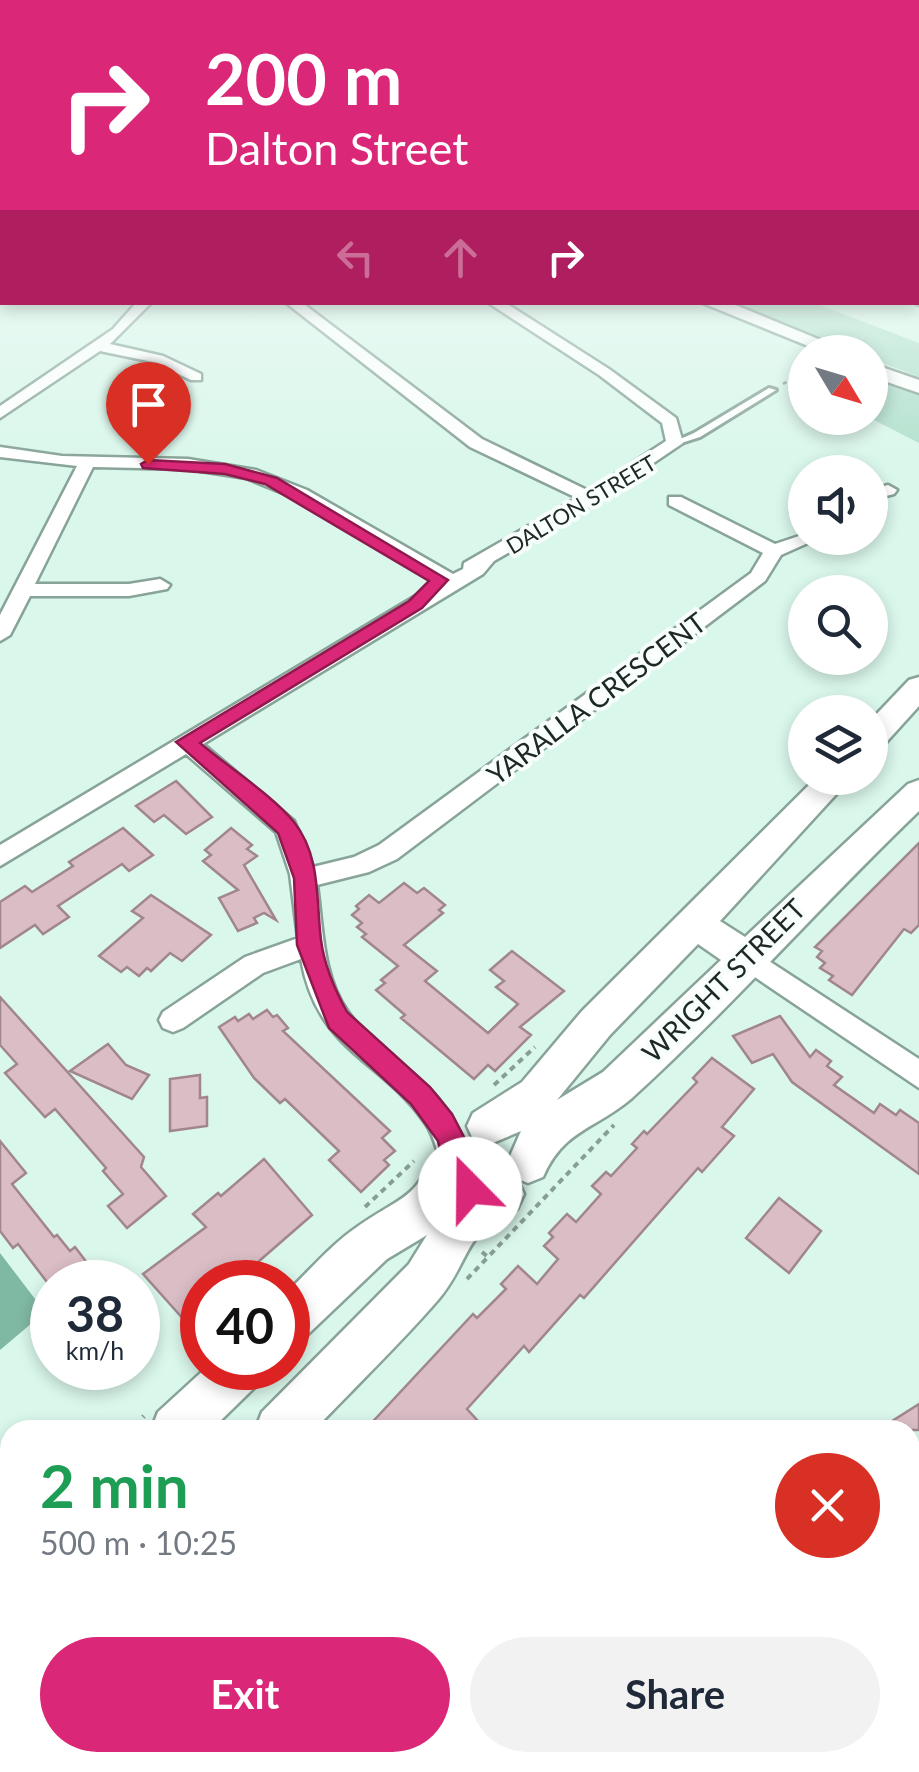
<!DOCTYPE html>
<meta charset="utf-8">
<style>
:root{--surface:#fff;--page:#f2f2f3;--text:#1f2937;--muted:#747a83;--accent:#db2777}
body{margin:0;font-family:Lato,sans-serif;background:var(--page);color:var(--text);height:100vh;display:flex;flex-direction:column;font-size:38px;white-space:nowrap}
*{box-sizing:border-box;margin:0}
p{font-size:32px;color:var(--muted)}
.icon{flex:none;width:55px;height:55px;fill:none;stroke:currentColor;stroke-width:2;stroke-linecap:round;stroke-linejoin:round}
.map{position:relative;flex:1;overflow:hidden}
.details{position:absolute;left:0px;top:1420px;width:920px;height:352px;display:flex;flex-direction:column;background:var(--surface);border-radius:30px 30px 0 0;box-shadow:0 5px 15px #0003}
.details>*{flex:none}
.hud{position:absolute;left:0px;top:0px;width:920px;height:305px;box-shadow:0 5px 15px #0003;background:#db2777;color:#fff;overflow:hidden}
.needle{width:65px;rotate:128deg}
.controls{position:absolute;left:788px;top:335px;display:grid;gap:20px}
.controls a{display:grid;place-items:center;width:100px;height:100px;border-radius:50%;background:var(--surface);box-shadow:0 5px 15px #0003;font-size:50px}
.speed{position:absolute;left:30px;top:1260px;display:flex;gap:20px;font-size:50px;font-weight:700;text-align:center}
.speed>*{display:grid;place-content:center;width:130px;height:130px;border-radius:50%;background:var(--surface);box-shadow:0 5px 15px #0003;line-height:1}
.speed small{font-size:25px;font-weight:400}
.speed .limit{border:15px solid #d22;background:#fff;color:#111}
.pin{position:absolute;display:grid;place-items:center;width:85px;height:85px;color:#fff;margin:-102px -42px;border-radius:50% 50% 50% 0;rotate:-45deg;box-shadow:0 0 10px #0007}
.pin .icon{rotate:45deg}
.me{position:absolute;width:110px;margin:-55px;rotate:338deg;stroke-linejoin:round;filter:drop-shadow(0 0 8px #0008)}
.turn{display:flex;align-items:center;gap:35px;height:210px;padding:0 40px;font-size:45px}
.turn .icon{width:130px;height:130px;stroke-width:2.5}
.turn b{display:block;font-size:70px;line-height:85px}
.lanes{display:flex;align-items:center;height:95px;padding:0 40px;background:#0003;justify-content:center;gap:50px;direction:ltr}
.lanes .off{opacity:.35}
.round{display:grid;place-items:center;flex:none;width:105px;height:105px;border-radius:52px;background:var(--page)}
.head{display:flex;align-items:center;justify-content:space-between;height:170px;padding:0 40px}
h1{font-size:60px;font-weight:700;line-height:75px;color:#1e9e55}
.action{display:flex;gap:20px;margin-top:auto;padding:20px 40px}
.action a{flex:1;height:115px;border-radius:60px;background:var(--accent);color:#fff;font-size:40px;font-weight:700;line-height:115px;text-align:center}
.action a+a{background:var(--page);color:var(--text)}
.map>svg:first-child{display:block}
.green{fill:#b2e0cd}
.forest{fill:#80b9a3}
.building{fill:#dabdc5;stroke:#a1868d;stroke-width:2.5}
.lines{fill:none;stroke-linecap:round;stroke-linejoin:round}
.lane-casing{stroke:#88a398;stroke-width:6}
.street-casing{stroke:#88a398;stroke-width:5}
.secondary-casing{stroke:#88a398;stroke-width:5}
.path-far2{stroke:#889e95;stroke-width:2.5;stroke-dasharray:4 2.5;stroke-linecap:butt}
.path-far1{stroke:#889e95;stroke-width:4;stroke-dasharray:6 5;stroke-linecap:butt}
.path{stroke:#889e95;stroke-width:5;stroke-dasharray:11 8;stroke-linecap:butt}
.lane{fill:#fff;fill-rule:evenodd}
.street{fill:#fff;fill-rule:evenodd}
.secondary{fill:#fff;fill-rule:evenodd}
.route{fill:#db2777;stroke:#8e194d;stroke-width:2.5}
.labels{text-anchor:middle;dominant-baseline:central;stroke-width:8;stroke-linejoin:round;paint-order:stroke}
.far-street-label{font-size:22px;fill:#1d2824;stroke:#f8fefc}
.street-label{font-size:28px;fill:#1d2824;stroke:#f8fefc}
</style>
<div class="map">
<svg width="919" height="1772" viewBox="0 0 919 1772">
<rect width="100%" height="100%" fill="#daf7eb"/>
<g class="green">
<path d="M 729,303 L 814,303 L 919,343 L 919,377 L 870,358 L 870,352 L 855,352 Z"/>
<path d="M 870,372 L 919,391 L 919,443 L 870,418 Z"/>
</g>
<path class="forest" d="M 0,1253 L 45,1312 L 0,1350 Z"/>
<g class="building">
<path d="M 176,781 L 212,817 L 186,834 L 164,815 L 154,822 L 136,806 Z"/>
<path d="M 123,828 L 153,855 L 129,871 L 122,864 L 58,906 L 69,917 L 43,934 L 35,925 L 0,948 L 0,902 L 25,886 L 32,892 L 73,866 L 69,862 Z"/>
<path d="M 231,828 L 252,845 L 247,849 L 257,856 L 244,865 L 276,920 L 264,913 L 254,918 L 257,923 L 238,931 L 219,898 L 238,890 L 203,861 L 211,855 L 205,850 Z"/>
<path d="M 919,843 L 919,925 L 911,933 L 904,929 L 852,995 L 829,980 L 833,976 L 820,968 L 825,963 L 817,957 L 822,951 L 815,947 Z"/>
<path d="M 404,883 L 417,893 L 424,888 L 445,905 L 439,910 L 443,913 L 404,945 L 437,971 L 425,981 L 488,1033 L 518,1004 L 496,987 L 504,981 L 490,970 L 512,951 L 564,991 L 520,1027 L 531,1035 L 495,1071 L 488,1065 L 474,1079 L 401,1018 L 405,1015 L 376,990 L 385,983 L 381,980 L 398,966 L 362,937 L 366,934 L 357,927 L 362,923 L 352,915 L 359,909 L 356,906 L 369,895 L 379,903 Z"/>
<path d="M 151,895 L 211,935 L 182,961 L 170,953 L 151,971 L 147,968 L 139,976 L 127,967 L 121,972 L 99,956 L 143,918 L 132,911 Z"/>
<path d="M 0,997 L 144,1157 L 141,1167 L 166,1196 L 127,1228 L 108,1206 L 123,1194 L 103,1171 L 106,1168 L 55,1109 L 45,1117 L 5,1073 L 17,1064 L 0,1045 Z"/>
<path d="M 267,1010 L 273,1017 L 277,1015 L 288,1028 L 283,1031 L 390,1131 L 382,1138 L 395,1151 L 384,1160 L 389,1165 L 361,1192 L 329,1160 L 339,1151 L 285,1099 L 280,1103 L 254,1078 L 219,1027 L 235,1017 L 238,1021 L 249,1014 L 253,1019 Z"/>
<path d="M 780,1016 L 810,1057 L 816,1050 L 831,1061 L 827,1066 L 842,1077 L 834,1085 L 874,1113 L 880,1104 L 896,1115 L 900,1110 L 919,1123 L 919,1174 L 792,1082 L 773,1054 L 752,1063 L 733,1036 Z"/>
<path d="M 108,1044 L 126,1065 L 149,1075 L 132,1099 L 70,1071 Z"/>
<path d="M 712,1058 L 754,1089 L 722,1127 L 734,1136 L 702,1172 L 698,1168 L 584,1298 L 580,1295 L 529,1352 L 524,1346 L 467,1409 L 478,1421 L 470,1430 L 365,1430 L 473,1314 L 477,1318 L 506,1289 L 501,1284 L 518,1266 L 537,1284 L 558,1259 L 544,1246 L 553,1237 L 549,1233 L 567,1214 L 576,1222 L 601,1194 L 592,1186 L 606,1172 L 611,1176 L 637,1148 L 632,1144 L 644,1131 L 647,1134 L 697,1082 L 693,1078 Z"/>
<path d="M 200,1075 L 200,1098 L 207,1097 L 207,1126 L 170,1131 L 170,1079 Z"/>
<path d="M 0,1141 L 26,1173 L 12,1184 L 54,1237 L 57,1235 L 70,1251 L 75,1247 L 88,1264 L 66,1282 L 47,1282 L 18,1244 L 13,1248 L 0,1231 Z"/>
<path d="M 264,1159 L 312,1215 L 250,1269 L 245,1263 L 223,1282 L 202,1282 L 202,1340 L 143,1274 L 206,1227 L 193,1214 L 218,1193 L 221,1196 Z"/>
<path d="M 779,1198 L 821,1231 L 789,1273 L 746,1238 Z"/>
<path d="M 919,1404 L 919,1430 L 878,1430 Z"/>
</g>
<g class="lines">
<g class="lane-casing">
<path id="lane" d="M 769,388 L 776,390 L 700,437 L 675,445 L 671,443 L 694,433 Z"/>
</g>
<g class="street-casing">
<g id="street">
<path d="M 2,223 L 2,231 L 0,232 L 0,224 Z"/>
<path d="M 918,296 L 919,296 L 919,305 L 913,302 L 918,302 Z"/>
<path d="M 137,302 L 152,302 L 110,344 L 163,356 L 201,374 L 201,380 L 191,380 L 153,362 L 100,351 L 0,418 L 0,406 L 113,329 Z"/>
<path d="M 285,302 L 301,302 L 482,439 L 589,491 L 666,441 L 662,423 L 599,375 L 487,302 L 504,302 L 609,369 L 676,418 L 683,443 L 596,502 L 494,561 L 483,574 L 203,744 L 294,821 L 313,867 L 354,857 L 379,845 L 751,573 L 763,553 L 669,505 L 669,497 L 681,497 L 775,544 L 805,534 L 805,538 L 819,538 L 781,555 L 765,581 L 397,859 L 369,872 L 317,885 C 323,927 322,976 348,1012 C 391,1071 444,1075 469,1157 L 465,1167 L 454,1171 L 443,1167 C 437,1153 435,1137 426,1124 C 381,1058 318,1053 301,959 L 263,973 L 183,1028 L 173,1032 L 163,1028 L 159,1020 L 163,1012 L 245,957 L 298,938 L 290,874 L 276,832 L 186,754 L 0,866 L 0,845 L 439,582 L 295,498 L 246,478 L 188,469 L 93,467 L 35,584 L 129,584 L 160,579 L 170,585 L 167,589 L 129,596 L 30,596 L 10,635 L 0,641 L 0,615 L 77,466 L 0,457 L 0,447 L 62,456 L 188,459 L 256,470 L 307,490 L 453,574 L 463,569 L 464,563 L 577,498 L 470,447 Z"/>
<path d="M 888,485 L 897,490 L 894,494 L 870,500 L 870,490 Z"/>
<path d="M 746,946 L 919,1059 L 919,1088 L 737,965 L 733,957 L 737,949 Z"/>
</g>
</g>
<g class="secondary-casing">
<g id="secondary">
<path d="M 700,302 L 728,302 L 850,352 L 823,352 Z"/>
<path d="M 870,363 L 919,380 L 919,393 L 870,376 Z"/>
<path d="M 919,677 L 919,706 L 881,748 L 870,751 L 870,721 L 909,680 Z"/>
<path d="M 816,778 L 851,778 L 720,921 L 745,937 L 908,784 L 919,780 L 919,811 C 821,905 732,1007 632,1098 C 596,1129 564,1129 543,1177 L 528,1183 L 513,1177 L 507,1163 L 521,1131 L 488,1145 L 473,1139 L 467,1126 L 473,1113 L 522,1082 L 582,1011 ZM 698,944 L 721,960 L 603,1072 L 557,1100 L 610,1035 Z"/>
<path d="M 454,1142 L 469,1148 L 475,1162 L 463,1189 L 502,1173 L 517,1179 L 524,1194 L 517,1209 C 463,1230 471,1261 438,1300 C 399,1345 355,1387 314,1430 L 255,1430 L 262,1412 L 409,1264 L 427,1235 L 387,1259 L 304,1338 L 288,1345 L 288,1291 C 310,1270 332,1244 357,1227 C 404,1194 411,1204 439,1148 Z"/>
<path d="M 206,1368 L 264,1368 L 257,1385 L 211,1430 L 151,1430 L 158,1412 Z"/>
<path d="M 10,1563 L 10,1623 L 0,1627 L 0,1567 Z"/>
<path d="M 10,1679 L 10,1741 L 0,1746 L 0,1683 Z"/>
</g>
</g>
<path class="path-far2" d="M 783,384 L 805,371"/>
<g class="path-far1">
<path d="M 494,1085 L 535,1047"/>
<path d="M 365,1207 L 414,1161"/>
<path d="M 482,1252 L 488,1257 L 614,1125"/>
<path d="M 467,1279 L 488,1257"/>
</g>
<g class="path">
<path d="M 129,1430 L 144,1416"/>
<path d="M 0,1552 L 10,1542"/>
<path d="M 0,1772 L 10,1762"/>
</g>
<use href="#lane" class="lane"/>
<use href="#street" class="street"/>
<use href="#secondary" class="secondary"/>
</g>
<linearGradient id="sky" x2="0" y2="1"><stop stop-color="#79b1c8"/><stop offset="0.47" stop-color="#eefbf6"/><stop offset="1" stop-color="#eefbf6" stop-opacity="0"/></linearGradient>
<rect width="919" height="464" fill="url(#sky)"/>
<path class="route" d="M 148,460 L 225,464 L 277,478 L 448,580 L 422,608 L 200,743 C 228,767 271,794 294,822 C 321,856 316,900 321,940 C 324,964 336,992 347,1012 L 430,1087 L 452,1114 L 465,1139 L 469,1165 L 484,1189 L 480,1198 L 470,1202 L 460,1198 L 446,1179 L 438,1141 L 411,1104 L 329,1028 L 297,945 L 294,878 L 278,833 L 176,742 L 409,601 L 429,581 L 265,484 L 225,474 L 143,468 L 141,464 Z"/>
<g class="labels">
<g class="far-street-label">
<text transform="translate(581 504) rotate(-31)">DALTON STREET</text>
</g>
<g class="street-label">
<text transform="translate(596 698) rotate(-37)">YARALLA CRESCENT</text>
<text transform="translate(723 980) rotate(-45)">WRIGHT STREET</text>
</g>
</g>
</svg>
<div class="controls">
<a><svg class="needle" viewBox="-14 -14 28 28"><path d="M0-13l5 13h-10z" fill="#e53935"/><path d="M0 13l5-13h-10z" fill="#747a83"/></svg></a>
<a><svg class="icon" aria-label="sound" viewBox="0 0 24 24"><path d="M4 9h4l5-4v14l-5-4H4zM17 9q2 3 0 6"/></svg></a>
<a><svg class="icon" aria-label="search" viewBox="0 0 24 24"><circle cx="10" cy="10" r="6"/><path d="M15 15l6 6"/></svg></a>
<a><svg class="icon" aria-label="layers" viewBox="0 0 24 24"><path d="M12 4l9 5-9 5-9-5zM3 14l9 5 9-5"/></svg></a>
</div>
<div class="speed"><div>38<small>km/h</small></div><div class="limit">40</div></div>
<div class="pin" style="left:148px;top:464px;background:#d93025"><svg class="icon" aria-label="arrive" viewBox="0 0 24 24"><path d="M6 21V4h12l-3 4 3 4H6"/></svg></div>
<svg class="me" style="left:470px;top:1189px" viewBox="-20 -20 40 40"><circle r="19" fill="#fff"/><path d="M0-13L10 11 0 6-10 11z" fill="#db2777"/></svg>
<div class="hud">
<div class="turn"><svg class="icon" aria-label="right" viewBox="0 0 24 24"><path d="M7 20v-9h11M14 6l5 5-5 5"/></svg><div><b>200 m</b>Dalton Street</div></div>
<div class="lanes"><svg class="icon off" aria-label="left" viewBox="0 0 24 24"><path d="M17 20v-9H6M10 6l-5 5 5 5"/></svg><svg class="icon off" aria-label="ahead" viewBox="0 0 24 24"><path d="M12 20V5M6 11l6-6 6 6"/></svg><svg class="icon" aria-label="right" viewBox="0 0 24 24"><path d="M7 20v-9h11M14 6l5 5-5 5"/></svg></div>
</div>
<section class="details">
<div class="head"><div><h1>2 min</h1><p>500 m · 10:25</p></div><a class="round" style="background:#d93025;color:#fff"><svg class="icon" aria-label="close" viewBox="0 0 24 24"><path d="M6 6l12 12M18 6L6 18"/></svg></a></div>
<div class="action"><a>Exit</a><a>Share</a></div>
</section>
</div>
